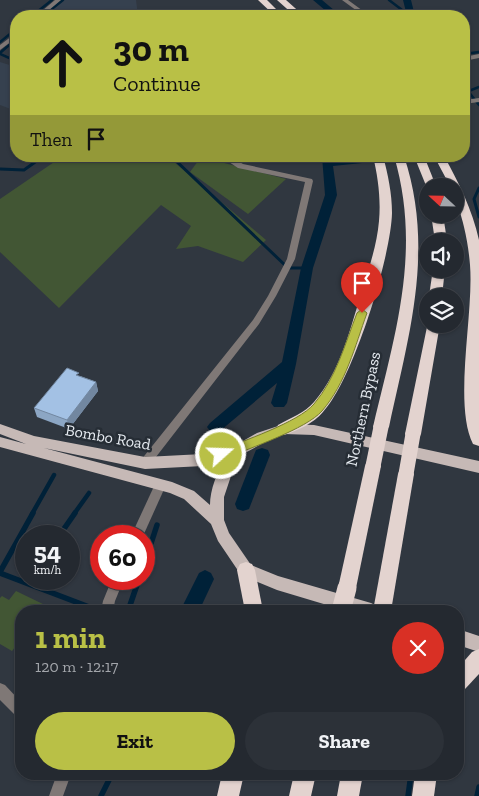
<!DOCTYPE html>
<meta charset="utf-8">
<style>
:root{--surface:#242930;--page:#2c3138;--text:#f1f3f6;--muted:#a3a6ab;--line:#41454c;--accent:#b9c046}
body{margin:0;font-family:"Zilla Slab",serif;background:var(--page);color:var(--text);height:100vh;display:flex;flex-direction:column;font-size:19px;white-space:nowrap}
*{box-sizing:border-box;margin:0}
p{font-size:16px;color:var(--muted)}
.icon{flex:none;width:28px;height:28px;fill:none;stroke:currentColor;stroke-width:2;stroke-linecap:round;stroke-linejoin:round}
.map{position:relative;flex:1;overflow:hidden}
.sheet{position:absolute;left:15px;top:605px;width:449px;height:175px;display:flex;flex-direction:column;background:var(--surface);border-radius:20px;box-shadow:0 1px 4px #0004,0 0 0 1px var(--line)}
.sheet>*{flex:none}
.banner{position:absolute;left:10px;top:10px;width:460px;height:152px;border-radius:20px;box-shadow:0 1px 4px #0004,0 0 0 1px var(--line);background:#b9c046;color:#111;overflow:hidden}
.needle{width:32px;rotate:292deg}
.fabs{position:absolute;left:419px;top:178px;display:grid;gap:10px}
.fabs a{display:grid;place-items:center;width:45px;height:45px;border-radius:50%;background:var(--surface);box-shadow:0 1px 4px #0004,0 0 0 1px var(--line);font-size:25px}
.speed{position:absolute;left:15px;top:525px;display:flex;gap:10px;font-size:25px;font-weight:700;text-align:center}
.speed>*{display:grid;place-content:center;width:65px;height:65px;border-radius:50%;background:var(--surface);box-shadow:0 1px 4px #0004,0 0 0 1px var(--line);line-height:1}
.speed small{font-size:12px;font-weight:400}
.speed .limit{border:8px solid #d22;background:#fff;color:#111}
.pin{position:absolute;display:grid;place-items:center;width:42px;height:42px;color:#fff;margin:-51px -21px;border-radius:50% 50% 50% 0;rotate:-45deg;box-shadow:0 0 5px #0007}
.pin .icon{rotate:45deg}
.me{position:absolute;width:55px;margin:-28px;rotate:70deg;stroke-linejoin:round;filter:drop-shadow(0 0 4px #0008)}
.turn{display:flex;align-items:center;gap:18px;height:105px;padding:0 20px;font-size:22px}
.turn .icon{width:65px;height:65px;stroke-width:2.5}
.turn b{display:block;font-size:35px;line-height:42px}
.then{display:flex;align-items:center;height:48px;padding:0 20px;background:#0003;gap:10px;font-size:19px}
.round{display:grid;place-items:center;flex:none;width:52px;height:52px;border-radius:26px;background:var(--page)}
.overview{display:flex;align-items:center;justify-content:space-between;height:85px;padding:0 20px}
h1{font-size:30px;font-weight:800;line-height:38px;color:var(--accent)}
.action{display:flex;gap:10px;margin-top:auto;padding:10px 20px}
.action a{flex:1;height:58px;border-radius:30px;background:var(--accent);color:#111;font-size:20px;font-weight:800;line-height:58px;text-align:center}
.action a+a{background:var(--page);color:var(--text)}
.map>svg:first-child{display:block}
.built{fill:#36414f}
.green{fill:#425634}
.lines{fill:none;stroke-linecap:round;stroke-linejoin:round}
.stream-far3{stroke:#002138;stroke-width:2.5}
.stream-far2{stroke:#002138;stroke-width:3}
.stream-far1{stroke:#002138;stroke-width:4.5}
.stream{stroke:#002138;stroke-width:5.5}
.canal{fill:#002138;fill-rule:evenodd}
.minor{fill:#7f7876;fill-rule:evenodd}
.tertiary{fill:#7f7876;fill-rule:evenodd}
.primary{fill:#c6b9b6;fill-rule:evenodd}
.motorway{fill:#e3d3cf;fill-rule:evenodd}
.motorway-bridge-far1{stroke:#e3d3cf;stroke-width:15}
.motorway-bridge{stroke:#e3d3cf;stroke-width:19}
.wall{fill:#8ca6c4}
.shaded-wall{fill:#7287a0}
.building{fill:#a3c1e4;stroke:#7287a0}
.route{fill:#b9c046;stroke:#787d2e}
.labels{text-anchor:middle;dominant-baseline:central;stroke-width:5;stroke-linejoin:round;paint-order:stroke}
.street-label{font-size:16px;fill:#e7ecf2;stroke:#262d35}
</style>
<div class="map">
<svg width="479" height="796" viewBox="0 0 479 796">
<rect width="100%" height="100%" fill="#303740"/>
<g class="built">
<path d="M 63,0 L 136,0 L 138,16 L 45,16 Z"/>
<path d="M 0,62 L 16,67 L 16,111 L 0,105 Z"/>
</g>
<g class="green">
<path d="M 63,156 L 167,156 L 266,240 L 243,262 L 198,246 L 176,249 L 191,226 L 161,205 L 59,308 L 0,252 L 0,199 Z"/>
<path d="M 201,157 L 286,179 L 248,214 L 190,172 Z"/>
<path d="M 16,591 L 47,606 L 43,611 L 21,611 L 21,639 L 12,651 L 0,644 L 0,598 L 2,596 L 9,600 Z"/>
</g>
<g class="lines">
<g class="stream-far3">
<path d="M 389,0 L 410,16"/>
<path d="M 32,16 L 52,0"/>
<path d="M 43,16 L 63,0"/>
<path d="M 0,42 L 16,29"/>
<path d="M 0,53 L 16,39"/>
<path d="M 0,54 L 16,61"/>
<path d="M 464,54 L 479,52"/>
<path d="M 468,91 L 479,105"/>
<path d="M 464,93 L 479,87"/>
</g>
<g class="stream-far2">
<path d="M 171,156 L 288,268 L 307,268"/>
<path d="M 0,169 L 24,170 L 38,160 L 57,161 L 62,156"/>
<path d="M 479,188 L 474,199 L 479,217"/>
</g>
<g class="stream-far1">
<path d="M 32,514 L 54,475"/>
<path d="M 74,514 L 89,493"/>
</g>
<g class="stream">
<path d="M 59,536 L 75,513"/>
<path d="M 144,565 L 157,525"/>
<path d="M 0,572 L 33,513"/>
<path d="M 0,573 L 97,610"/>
<path d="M 128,611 L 139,579"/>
<path d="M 101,796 L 112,774"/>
<path d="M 408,796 L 411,774"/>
<path d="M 477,796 L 479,787"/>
</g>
<g class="canal">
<path d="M 313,0 L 322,0 L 341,16 L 332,16 Z"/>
<path d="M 403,0 L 411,0 L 415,16 L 407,16 Z"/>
<path d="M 322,156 L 332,156 L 333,159 L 374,156 L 377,159 L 372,162 L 333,166 L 337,195 L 313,268 L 296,364 L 287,403 L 284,407 L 274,407 L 271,403 L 277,383 L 220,431 L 215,433 L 210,431 L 207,427 L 210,423 L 282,362 L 301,268 L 325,195 Z"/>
<path d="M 262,448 L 268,450 L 270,455 L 249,509 L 243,511 L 237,509 L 235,504 L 254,455 L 256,450 Z"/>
<path d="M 205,570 L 211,573 L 214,579 L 199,611 L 180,611 L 199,573 Z"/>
</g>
<g class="minor">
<path d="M 342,0 L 348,0 L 370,16 L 364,16 Z"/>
<path d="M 479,54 L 479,58 L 464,61 L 464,57 Z"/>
<path d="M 479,98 L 479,102 L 464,104 L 464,100 Z"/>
<path d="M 220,156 L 229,156 L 243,164 L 312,179 L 313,181 L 295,259 L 276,296 L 259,324 L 149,466 L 145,467 L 141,466 L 140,463 L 141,460 L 253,320 L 268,296 L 287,259 L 305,182 L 238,168 Z"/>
<path d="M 160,480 L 164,482 L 166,485 L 143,536 L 131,536 L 156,482 Z"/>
<path d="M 112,579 L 124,579 L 115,601 L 113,611 L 101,611 L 103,601 Z"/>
<path d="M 0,683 L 5,685 L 21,702 L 21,718 L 16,716 L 0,700 Z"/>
<path d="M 57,774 L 71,774 L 63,796 L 49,796 Z"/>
</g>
<g class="tertiary">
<path d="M 55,0 L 61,0 L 42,16 L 36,16 Z"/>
<path d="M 16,33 L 16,38 L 0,50 L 0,45 Z"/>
</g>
<g class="primary">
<path d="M 0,424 L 34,436 L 145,457 L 203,454 L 236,445 L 257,433 L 284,424 L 314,425 L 479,461 L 479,473 L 314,435 L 284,434 L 267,441 L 245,453 L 233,470 L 224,497 L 224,520 L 229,533 L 251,565 L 278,576 L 371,603 L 377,606 L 379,611 L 347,611 L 277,590 L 241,575 L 218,541 L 211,524 L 184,499 L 170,493 L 0,447 L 0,437 L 26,444 L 0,434 ZM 44,448 L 145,469 L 203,466 L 226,459 C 217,471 210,490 210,505 L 194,491 L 172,482 Z"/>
<path d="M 458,629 L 479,636 L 479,652 L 458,645 Z"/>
</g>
<g class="motorway">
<path d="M 258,0 L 267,0 L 283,16 L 275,16 Z"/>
<path d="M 277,0 L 286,0 L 304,16 L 295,16 Z"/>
<path d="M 373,156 L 383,156 C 388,175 392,193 392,213 C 391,257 353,380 323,412 C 314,423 297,431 284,435 L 278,433 L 276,429 L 278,425 C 290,418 305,413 314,402 C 341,371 351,326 363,287 C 370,265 377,244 379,221 C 381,199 378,177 373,156 Z"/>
<path d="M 394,156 L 404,156 C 435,250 409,334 389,427 L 386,431 L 381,433 L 376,431 L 373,427 C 395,334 422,251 394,156 Z"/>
<path d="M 414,156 L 424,156 L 436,186 L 428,186 L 427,188 Z"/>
<path d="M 434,156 L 444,156 C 459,183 472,209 479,240 L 479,446 L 473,444 C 453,404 474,314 470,265 C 469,252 467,240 464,227 C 461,213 455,201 455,186 L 450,186 Z"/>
<path d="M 431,214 L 443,214 L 447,241 L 435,241 Z"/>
<path d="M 433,269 L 445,269 L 442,296 L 429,296 Z"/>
<path d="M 428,322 L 428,324 L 440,324 L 421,434 L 419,438 L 413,440 L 407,438 L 405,434 Z"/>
<path d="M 373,459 L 379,461 L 381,466 L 356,588 L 354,594 L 347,597 L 340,594 L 338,588 L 365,466 L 367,461 Z"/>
<path d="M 406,467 L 412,469 L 414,474 L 391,611 L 373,611 L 398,474 L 400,469 Z"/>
<path d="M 246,562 L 252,564 L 255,570 L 263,611 L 245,611 L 237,570 L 240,564 Z"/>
<path d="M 479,649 L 479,674 L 465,689 L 458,692 L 458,668 L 472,652 Z"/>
<path d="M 222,774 L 244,774 L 239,796 L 217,796 Z"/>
<path d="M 294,774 L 316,774 L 311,796 L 289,796 Z"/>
<path d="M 341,774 L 363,774 L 359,796 L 337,796 Z"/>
<path d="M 415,774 L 437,774 L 434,796 L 412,796 Z"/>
</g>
<g class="motorway-bridge-far1">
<path d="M 373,466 L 381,427"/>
<path d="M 406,474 L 413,434"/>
</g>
<path class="motorway-bridge" d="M 341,611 L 347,588"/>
</g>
<path class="wall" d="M 80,376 L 96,382 L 98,391 L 69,429 L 37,417 L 34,408 Z"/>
<path class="shaded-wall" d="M 96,382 L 98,391 L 69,429 L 67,420 Z"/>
<path class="building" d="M 67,368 L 79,373 L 76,375 L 96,382 L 67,420 L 34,408 Z"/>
<path class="route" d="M 362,309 L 367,313 C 355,346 346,383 322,411 C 306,429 250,448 226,458 L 217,458 L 215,454 L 217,451 C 241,442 299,422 314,404 C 336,378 345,344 357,313 Z"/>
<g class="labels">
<g class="street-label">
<text transform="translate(363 409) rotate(-78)">Northern Bypass</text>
<text transform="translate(108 437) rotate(10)">Bombo Road</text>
</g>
</g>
</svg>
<div class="fabs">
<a><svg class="needle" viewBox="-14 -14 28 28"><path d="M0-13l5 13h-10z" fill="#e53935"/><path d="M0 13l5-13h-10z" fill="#a3a6ab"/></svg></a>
<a><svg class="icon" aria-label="sound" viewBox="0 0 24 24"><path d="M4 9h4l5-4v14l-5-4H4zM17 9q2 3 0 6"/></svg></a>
<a><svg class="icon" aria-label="layers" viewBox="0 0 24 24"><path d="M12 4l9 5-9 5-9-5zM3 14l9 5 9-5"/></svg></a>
</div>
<div class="speed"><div>54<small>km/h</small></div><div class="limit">60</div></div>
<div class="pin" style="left:362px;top:313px;background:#d93025"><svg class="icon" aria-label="arrive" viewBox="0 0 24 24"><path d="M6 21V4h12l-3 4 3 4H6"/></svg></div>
<svg class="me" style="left:221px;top:454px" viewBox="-20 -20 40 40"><circle r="17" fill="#b9c046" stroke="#fff" stroke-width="3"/><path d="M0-11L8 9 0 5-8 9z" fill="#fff"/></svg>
<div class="banner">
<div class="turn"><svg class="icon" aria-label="ahead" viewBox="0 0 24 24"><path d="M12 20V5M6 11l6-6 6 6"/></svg><div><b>30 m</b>Continue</div></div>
<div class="then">Then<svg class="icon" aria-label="arrive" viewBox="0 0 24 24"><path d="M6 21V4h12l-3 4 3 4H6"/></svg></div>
</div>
<section class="sheet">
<div class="overview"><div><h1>1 min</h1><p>120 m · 12:17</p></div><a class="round" style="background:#d93025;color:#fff"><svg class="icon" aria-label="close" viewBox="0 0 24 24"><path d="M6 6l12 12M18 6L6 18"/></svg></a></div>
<div class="action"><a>Exit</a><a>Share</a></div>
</section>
</div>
